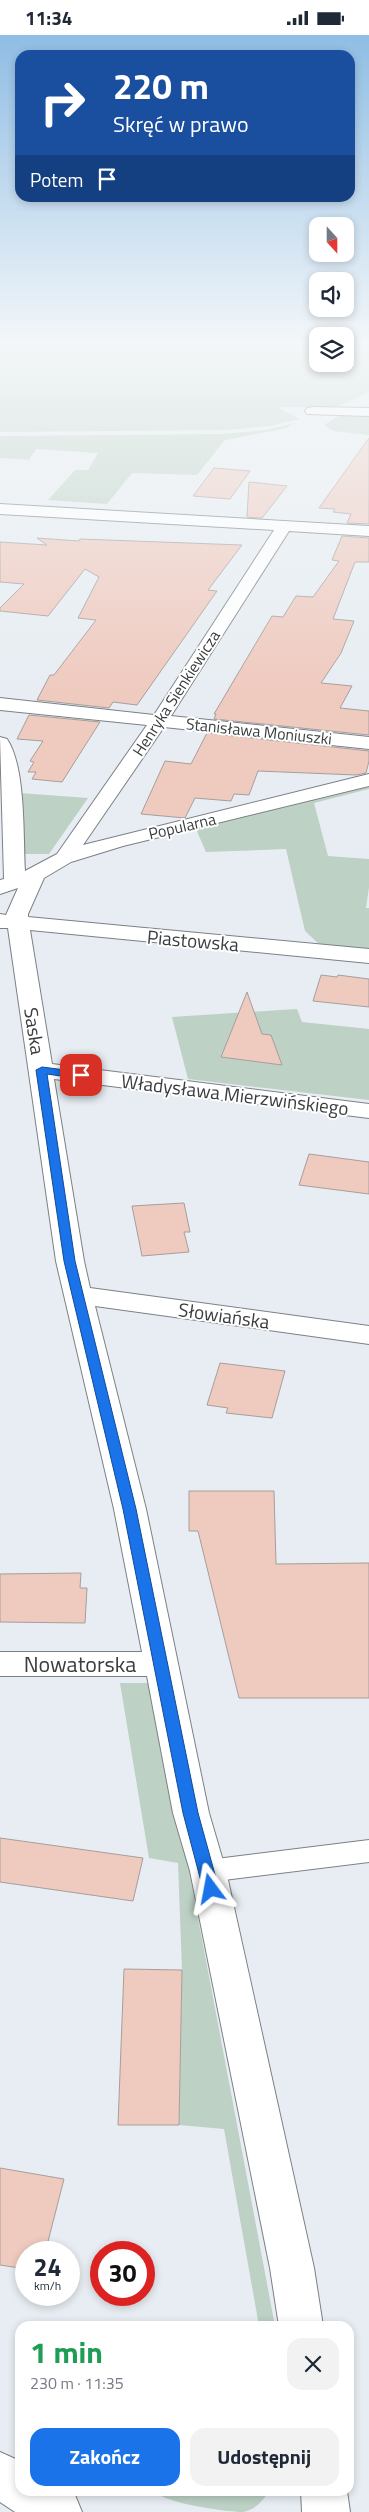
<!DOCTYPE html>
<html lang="pl">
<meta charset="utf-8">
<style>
:root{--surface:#fff;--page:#f2f2f3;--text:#1f2937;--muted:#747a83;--accent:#1a73e8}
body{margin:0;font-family:"Titillium Web",sans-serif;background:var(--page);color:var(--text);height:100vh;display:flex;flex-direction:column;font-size:19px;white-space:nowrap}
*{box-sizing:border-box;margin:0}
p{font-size:16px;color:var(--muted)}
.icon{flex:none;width:28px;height:28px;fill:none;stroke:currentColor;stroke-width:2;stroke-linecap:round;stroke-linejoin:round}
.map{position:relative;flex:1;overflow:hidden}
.side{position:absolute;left:15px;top:2286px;width:339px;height:175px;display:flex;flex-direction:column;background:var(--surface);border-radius:15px;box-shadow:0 2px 8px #0003}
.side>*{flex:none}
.banner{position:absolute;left:15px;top:15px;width:340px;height:152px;border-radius:15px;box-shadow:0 2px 8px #0003;background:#1a4fa0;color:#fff;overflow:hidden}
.needle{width:32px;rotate:159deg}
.tools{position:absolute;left:309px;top:182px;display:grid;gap:10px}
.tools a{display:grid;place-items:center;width:45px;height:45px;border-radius:10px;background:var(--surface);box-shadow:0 2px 8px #0003;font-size:25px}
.speed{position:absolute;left:15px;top:2206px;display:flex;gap:10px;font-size:25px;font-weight:700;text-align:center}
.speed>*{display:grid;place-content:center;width:65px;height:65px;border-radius:50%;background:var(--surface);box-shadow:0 2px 8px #0003;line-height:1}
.speed small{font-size:12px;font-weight:400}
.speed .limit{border:8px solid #d22;background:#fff;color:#111}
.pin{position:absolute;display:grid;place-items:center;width:42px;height:42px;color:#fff;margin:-21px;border-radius:10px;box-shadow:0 2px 8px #0006}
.me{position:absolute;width:55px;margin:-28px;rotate:347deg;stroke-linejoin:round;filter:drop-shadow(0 0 4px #0008)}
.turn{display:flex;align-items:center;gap:18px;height:105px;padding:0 15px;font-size:22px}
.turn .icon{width:65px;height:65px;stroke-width:2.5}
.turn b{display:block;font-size:35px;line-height:42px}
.then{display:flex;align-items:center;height:48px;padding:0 15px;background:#0003;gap:10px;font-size:19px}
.round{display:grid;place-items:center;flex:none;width:52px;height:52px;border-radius:15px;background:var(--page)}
.head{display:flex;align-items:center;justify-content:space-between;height:85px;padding:0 15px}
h1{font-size:30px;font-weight:700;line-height:38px;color:#1e9e55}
.primary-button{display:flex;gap:10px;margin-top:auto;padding:10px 15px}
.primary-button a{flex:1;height:58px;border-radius:15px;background:var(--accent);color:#fff;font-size:20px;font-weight:700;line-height:58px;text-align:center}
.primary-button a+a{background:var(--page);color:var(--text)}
.status{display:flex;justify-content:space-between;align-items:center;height:35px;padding:0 25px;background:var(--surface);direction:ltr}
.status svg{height:14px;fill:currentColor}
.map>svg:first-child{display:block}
.green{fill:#bdd1c5}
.building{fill:#efcabf;stroke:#a79e9c}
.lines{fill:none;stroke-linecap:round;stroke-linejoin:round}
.service-casing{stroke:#7c8186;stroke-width:2}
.minor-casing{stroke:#7c8186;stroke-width:2}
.tertiary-casing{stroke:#7c8186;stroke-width:2}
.service{fill:#fff;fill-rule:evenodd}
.minor{fill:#fff;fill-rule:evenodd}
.tertiary{fill:#fff;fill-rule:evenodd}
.route{fill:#1a73e8;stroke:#114b97}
.labels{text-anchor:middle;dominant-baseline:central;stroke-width:4;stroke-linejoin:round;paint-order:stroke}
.far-street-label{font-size:16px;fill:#3a3d3f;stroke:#fff}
.street-label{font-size:19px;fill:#3a3d3f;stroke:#fff}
.near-street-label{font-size:22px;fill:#3a3d3f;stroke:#fff}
</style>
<div class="status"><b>11:34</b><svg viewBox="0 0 49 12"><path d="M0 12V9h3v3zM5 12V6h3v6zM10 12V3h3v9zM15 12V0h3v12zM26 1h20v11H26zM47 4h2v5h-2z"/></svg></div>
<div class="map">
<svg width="369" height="2477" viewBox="0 0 369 2477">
<rect width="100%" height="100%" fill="#e7edf2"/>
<g class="green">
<path d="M 0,310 L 317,310 L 318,329 L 345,329 L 345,310 L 369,310 L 369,357 L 337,372 L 277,372 L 300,384 L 270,391 L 227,395 L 0,397 Z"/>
<path d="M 340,380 L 369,381 L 369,400 L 333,396 L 324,390 Z"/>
<path d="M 294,388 L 287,393 L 225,405 L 197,440 L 132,438 L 107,469 L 48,465 L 75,435 L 88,435 L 98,418 L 36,414 L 29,425 L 0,423 L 0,402 L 2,401 L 221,399 L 266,395 Z"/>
<path d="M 369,751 L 369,754 L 314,768 L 328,821 L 369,824 L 369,852 L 366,873 L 369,873 L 369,915 L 320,910 L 305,896 L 286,814 L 206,817 L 195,792 Z"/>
<path d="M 19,758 L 88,763 L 49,819 L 24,819 Z"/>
<path d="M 297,974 L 302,987 L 369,994 L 369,1065 L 188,1044 L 172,982 Z"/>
<path d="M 120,1648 L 151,1648 L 188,1830 L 275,2291 L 259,2291 L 224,2094 L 179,2090 L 182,1935 L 178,1828 L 149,1823 Z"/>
<path d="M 156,2456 L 269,2456 C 263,2466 255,2475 243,2477 C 227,2477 161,2468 156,2456 Z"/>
</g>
<g class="building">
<path d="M 369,403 L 369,489 L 347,488 L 351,479 L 333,477 L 335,474 L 319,473 Z"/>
<path d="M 214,433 L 250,436 L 230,464 L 193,461 Z"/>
<path d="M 249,447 L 287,451 L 262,483 L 247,482 Z"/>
<path d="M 342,501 L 369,503 L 369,527 L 355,527 L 333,584 L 354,586 L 341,618 L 321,648 L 352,651 L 340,673 L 369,676 L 369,700 L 214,684 L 216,679 L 214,679 L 272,581 L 283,582 L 296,561 L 313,562 L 339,526 L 332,525 Z"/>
<path d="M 37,503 L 79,506 L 80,504 L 242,510 L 208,555 L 217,556 L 137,670 L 113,667 L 109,673 L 37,665 L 50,640 L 54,640 L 96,585 L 78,583 L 99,542 L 85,534 L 48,581 L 0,576 L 0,573 L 24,549 L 0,547 L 0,507 L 47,510 Z"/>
<path d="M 29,680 L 100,687 L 62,747 L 32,744 L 36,737 L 28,737 L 34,727 L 30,726 L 43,706 L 17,704 Z"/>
<path d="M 207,698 L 369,716 L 369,726 L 366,738 L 356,740 L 258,736 L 249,760 L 234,759 L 231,766 L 195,763 L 185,783 L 141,779 L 165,726 L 191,729 Z"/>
<path d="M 321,940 L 337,942 L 338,940 L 369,944 L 369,972 L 313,966 Z"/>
<path d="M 247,957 L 262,999 L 271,1000 L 282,1030 L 221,1022 Z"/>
<path d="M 309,1119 L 369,1127 L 369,1159 L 299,1150 Z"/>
<path d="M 184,1168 L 190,1197 L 184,1197 L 189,1217 L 142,1221 L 132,1171 Z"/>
<path d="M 220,1328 L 285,1336 L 272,1383 L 226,1378 L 228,1373 L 207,1370 Z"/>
<path d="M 189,1456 L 274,1456 L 276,1529 L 369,1528 L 369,1663 L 239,1663 L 198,1496 L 189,1496 Z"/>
<path d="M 81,1538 L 80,1553 L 87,1553 L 85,1588 L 0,1587 L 0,1539 Z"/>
<path d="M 0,1803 L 143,1823 L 133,1866 L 0,1847 Z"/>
<path d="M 124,1934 L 182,1935 L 179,2090 L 118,2090 Z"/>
<path d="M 0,2133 L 64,2144 L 45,2218 L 26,2218 L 26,2234 L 0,2230 Z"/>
</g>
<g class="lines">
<g class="service-casing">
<path id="service" d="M 369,1805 L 369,1827 L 208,1847 L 198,1844 L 195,1836 L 198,1828 L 208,1825 Z"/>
</g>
<g class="minor-casing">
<g id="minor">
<path d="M 312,372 L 369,373 L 369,381 L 307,379 L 305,376 L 307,373 Z"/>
<path d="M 0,469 L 369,491 L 369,501 L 289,496 L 171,681 L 369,702 L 369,714 L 164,692 L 83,810 L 369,739 L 369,751 L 123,811 L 71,827 L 44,843 L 28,879 L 28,882 L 369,914 L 369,928 L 30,895 L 52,1029 L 369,1069 L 369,1083 L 54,1044 L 84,1226 L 90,1253 L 369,1291 L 369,1309 L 95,1271 L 146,1474 L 209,1778 L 226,1836 L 314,2233 L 323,2291 L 279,2291 L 270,2233 L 190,1836 L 173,1778 L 147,1641 L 0,1641 L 0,1617 L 142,1617 L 114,1474 L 56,1226 L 8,893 L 0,893 L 0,879 L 6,880 L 18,853 L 0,859 L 0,845 L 4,844 L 0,702 L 7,704 C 26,732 23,801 25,836 L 57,819 L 147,690 L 0,675 L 0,663 L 154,680 L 274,495 L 0,479 Z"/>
<path d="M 301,2456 L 347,2456 L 350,2477 L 302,2477 Z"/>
</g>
</g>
<g class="tertiary-casing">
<path id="tertiary" d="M 0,2417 L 20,2426 L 20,2456 L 68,2456 L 75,2460 L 82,2477 L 15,2477 L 0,2467 Z"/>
</g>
<use href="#service" class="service"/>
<use href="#minor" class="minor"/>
<use href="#tertiary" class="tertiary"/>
</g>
<linearGradient id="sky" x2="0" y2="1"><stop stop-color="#8fbde4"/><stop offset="0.47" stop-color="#f4f7f9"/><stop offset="1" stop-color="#f4f7f9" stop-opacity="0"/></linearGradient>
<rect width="369" height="656" fill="url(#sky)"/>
<path class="route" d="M 42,1032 L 81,1037 L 86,1040 L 81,1044 L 47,1039 L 75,1226 L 136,1474 L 198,1778 L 219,1854 L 217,1858 L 211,1860 L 206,1858 L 203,1854 L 183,1778 L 123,1474 L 64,1226 L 36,1035 Z"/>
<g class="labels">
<g class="far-street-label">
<text transform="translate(176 658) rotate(-57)">Henryka Sienkiewicza</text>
<text transform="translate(259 696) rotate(6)">Stanisława Moniuszki</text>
<text transform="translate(182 791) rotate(-13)">Popularna</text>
</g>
<g class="street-label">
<text transform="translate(193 905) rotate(5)">Piastowska</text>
<text transform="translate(35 996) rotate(81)">Saska</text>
<text transform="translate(235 1059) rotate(7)">Władysława Mierzwińskiego</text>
<text transform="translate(224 1280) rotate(8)">Słowiańska</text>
</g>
<g class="near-street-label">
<text x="80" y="1629">Nowatorska</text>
</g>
</g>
</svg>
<div class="tools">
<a><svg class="needle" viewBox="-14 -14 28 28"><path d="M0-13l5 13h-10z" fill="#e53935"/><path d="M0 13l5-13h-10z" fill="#747a83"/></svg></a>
<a><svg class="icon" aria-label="sound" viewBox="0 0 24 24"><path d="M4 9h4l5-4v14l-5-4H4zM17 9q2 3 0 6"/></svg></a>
<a><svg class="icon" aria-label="layers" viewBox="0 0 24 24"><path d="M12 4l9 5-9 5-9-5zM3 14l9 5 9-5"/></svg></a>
</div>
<div class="speed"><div>24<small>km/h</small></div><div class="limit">30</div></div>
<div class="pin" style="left:81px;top:1040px;background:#d93025"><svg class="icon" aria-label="arrive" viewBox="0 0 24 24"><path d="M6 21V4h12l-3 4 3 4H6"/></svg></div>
<svg class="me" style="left:211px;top:1854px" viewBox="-20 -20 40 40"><path d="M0-17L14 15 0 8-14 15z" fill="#1a73e8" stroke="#fff" stroke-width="4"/></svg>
<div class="banner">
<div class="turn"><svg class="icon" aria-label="right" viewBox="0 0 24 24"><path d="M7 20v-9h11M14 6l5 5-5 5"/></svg><div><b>220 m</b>Skręć w prawo</div></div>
<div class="then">Potem<svg class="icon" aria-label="arrive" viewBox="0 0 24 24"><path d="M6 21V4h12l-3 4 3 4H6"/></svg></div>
</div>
<section class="side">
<div class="head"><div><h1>1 min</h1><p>230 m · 11:35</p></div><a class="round"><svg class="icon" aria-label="close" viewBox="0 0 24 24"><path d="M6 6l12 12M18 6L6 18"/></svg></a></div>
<div class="primary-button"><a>Zakończ</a><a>Udostępnij</a></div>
</section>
</div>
